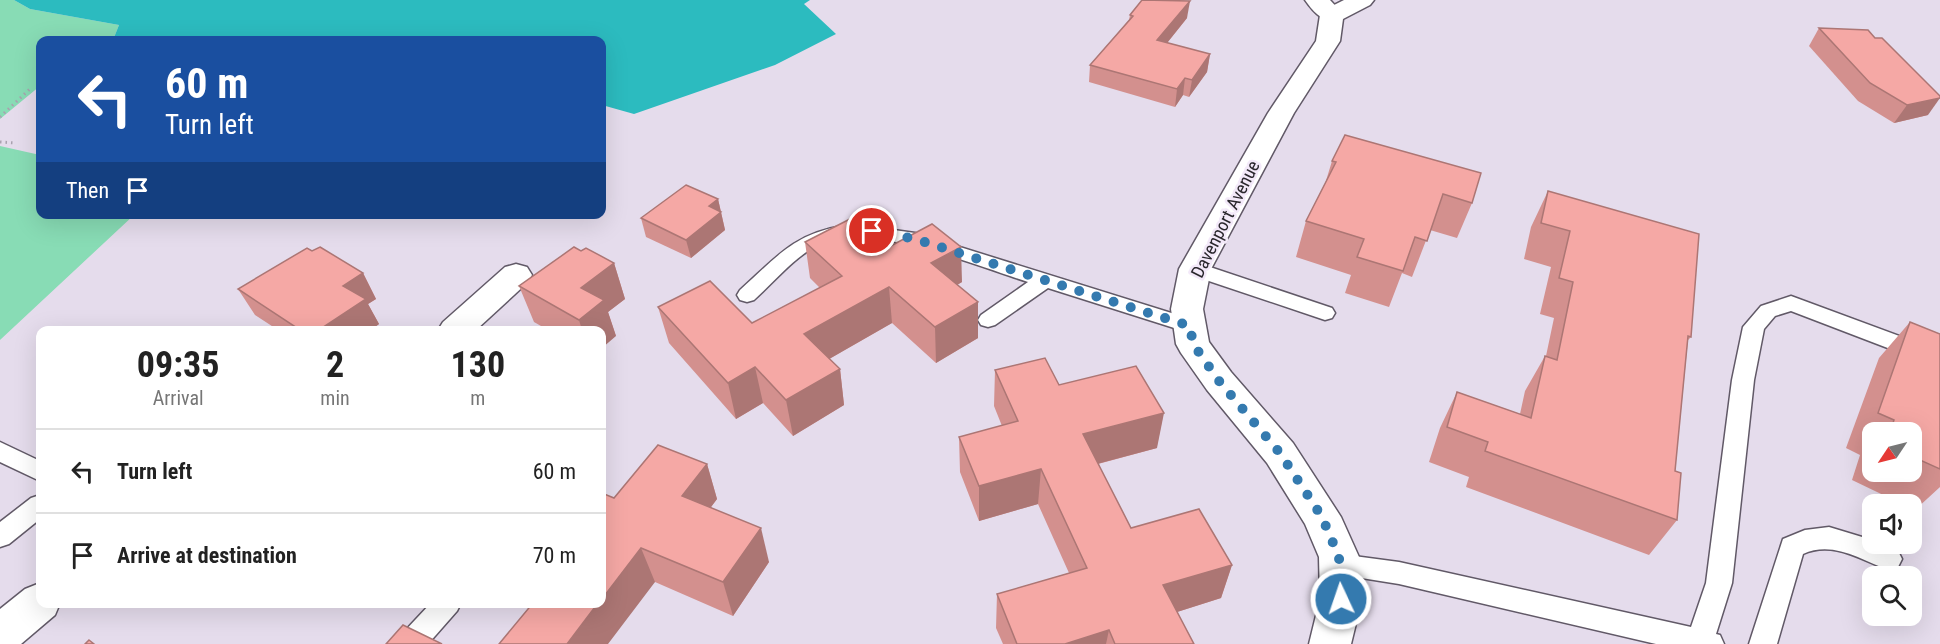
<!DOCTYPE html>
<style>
:root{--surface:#fff;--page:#f2f2f2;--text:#222;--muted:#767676;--line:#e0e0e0}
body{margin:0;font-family:"Roboto Condensed",sans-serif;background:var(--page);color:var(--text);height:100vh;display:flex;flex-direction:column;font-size:22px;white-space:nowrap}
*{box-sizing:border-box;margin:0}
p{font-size:20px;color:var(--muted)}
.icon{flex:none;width:33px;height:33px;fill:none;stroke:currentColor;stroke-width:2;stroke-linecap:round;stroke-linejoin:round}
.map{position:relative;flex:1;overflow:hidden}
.side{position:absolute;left:36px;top:326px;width:570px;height:282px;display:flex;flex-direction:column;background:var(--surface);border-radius:12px;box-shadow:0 6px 24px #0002}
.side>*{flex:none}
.guide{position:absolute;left:36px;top:36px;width:570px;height:183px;border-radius:12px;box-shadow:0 6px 24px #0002;background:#1a4fa0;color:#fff;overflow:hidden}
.needle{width:39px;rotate:235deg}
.controls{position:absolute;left:1862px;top:422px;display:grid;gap:12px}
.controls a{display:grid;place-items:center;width:60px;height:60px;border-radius:12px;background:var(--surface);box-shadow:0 6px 24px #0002;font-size:30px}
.pin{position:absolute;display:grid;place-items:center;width:51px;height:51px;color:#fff;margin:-26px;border:3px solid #fff;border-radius:50%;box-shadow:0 2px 6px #0007}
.me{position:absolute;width:66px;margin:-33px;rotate:357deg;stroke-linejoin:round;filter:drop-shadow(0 0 4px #0008)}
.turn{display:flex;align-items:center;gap:21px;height:126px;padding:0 30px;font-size:27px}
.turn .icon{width:78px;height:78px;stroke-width:2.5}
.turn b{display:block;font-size:42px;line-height:51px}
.then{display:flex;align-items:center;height:57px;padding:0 30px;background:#0003;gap:12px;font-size:22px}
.eta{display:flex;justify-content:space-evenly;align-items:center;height:102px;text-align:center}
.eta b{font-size:36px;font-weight:700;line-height:42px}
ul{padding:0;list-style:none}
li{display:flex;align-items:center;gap:18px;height:84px;padding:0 30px;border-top:2px solid var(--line)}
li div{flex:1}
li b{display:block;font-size:22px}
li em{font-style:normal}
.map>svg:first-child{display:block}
.green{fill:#88dcb5}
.water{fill:#2cbbbf}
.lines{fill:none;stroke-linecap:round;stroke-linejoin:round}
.lane-casing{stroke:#615967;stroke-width:3}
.street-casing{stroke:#615967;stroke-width:3}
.secondary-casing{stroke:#615967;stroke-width:3}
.path{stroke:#a9a2af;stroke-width:3;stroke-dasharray:1.5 4;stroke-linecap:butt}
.lane{fill:#fff;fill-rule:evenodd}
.street{fill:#fff;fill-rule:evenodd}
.secondary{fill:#fff;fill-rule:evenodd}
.wall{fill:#d3908e;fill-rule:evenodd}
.shaded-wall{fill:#ac7674}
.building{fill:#f5a8a5;stroke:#ac7674;stroke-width:1.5}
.route{stroke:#347aaf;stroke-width:10;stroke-dasharray:0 18}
.labels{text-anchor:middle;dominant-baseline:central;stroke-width:5;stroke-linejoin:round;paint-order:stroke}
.street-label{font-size:18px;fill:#2a272d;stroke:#f3e9f9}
</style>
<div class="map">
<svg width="1940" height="644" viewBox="0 0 1940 644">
<rect width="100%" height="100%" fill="#e5dcec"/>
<g class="green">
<path d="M 0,0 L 14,0 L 30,9 L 119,25 L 113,40 L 40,40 L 40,86 L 0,119 Z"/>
<path d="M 0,146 L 40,155 L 40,214 L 134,215 L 0,340 Z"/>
</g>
<path class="water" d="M 14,0 L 810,0 L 804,4 L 836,34 L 775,65 L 634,114 L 602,105 L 602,40 L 113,40 L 119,25 L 30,9 Z"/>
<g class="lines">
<g class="lane-casing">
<g id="lane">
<path d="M 842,226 L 873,227 L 915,233 L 1197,321 L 1201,326 L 1197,331 L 1190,333 L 1048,288 L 995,325 L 988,327 L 981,325 L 978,320 L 981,315 L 1028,282 C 977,266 870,221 820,244 C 795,256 775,281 754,300 L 747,302 L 740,300 L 737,295 L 740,290 C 775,259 793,234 842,226 Z"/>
<path d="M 1195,262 L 1332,308 L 1335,313 L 1332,318 L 1325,320 L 1188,274 L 1185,269 L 1188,264 Z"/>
<path d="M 1791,296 L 1940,351 L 1940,368 L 1791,311 L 1775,316 L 1764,329 L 1754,380 L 1732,583 L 1716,634 L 1720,635 L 1724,644 L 1656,644 L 1399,584 L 1330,573 L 1326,565 L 1330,557 L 1339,554 L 1399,562 L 1691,627 L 1706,583 L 1732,380 L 1743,327 L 1761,306 Z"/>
<path d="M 0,442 L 40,461 L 40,481 L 0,462 Z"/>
<path d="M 40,495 L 40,519 L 9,544 L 0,547 L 0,522 L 31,498 Z"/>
<path d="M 1829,527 L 1872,540 L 1872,543 L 1880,543 L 1898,551 L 1902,559 L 1898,567 L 1889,570 C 1861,560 1833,540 1803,554 L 1777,644 L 1749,644 L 1783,539 L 1805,530 Z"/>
<path d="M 431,603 L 461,603 L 457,611 L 428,644 L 397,644 L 401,635 Z"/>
</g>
</g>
<g class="street-casing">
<g id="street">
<path d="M 1305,0 L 1330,0 L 1344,15 L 1340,20 C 1324,24 1314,13 1305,0 Z"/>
<path d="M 516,264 L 527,267 L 532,275 L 527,283 L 476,330 L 438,330 L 443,322 L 505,267 Z"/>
<path d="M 40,583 L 40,603 L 60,603 L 55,615 L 21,644 L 0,644 L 0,609 L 25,589 Z"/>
</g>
</g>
<g class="secondary-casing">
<path id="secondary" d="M 1344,0 L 1374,0 L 1370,5 L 1343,19 L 1340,41 L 1294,113 L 1211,269 L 1203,309 L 1209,342 L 1231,372 L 1293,443 L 1341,517 L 1359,557 L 1362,599 L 1351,644 L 1309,644 L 1320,599 L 1319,557 L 1305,524 L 1267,463 L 1207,390 L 1181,353 L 1176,344 L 1171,309 L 1179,269 L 1268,113 L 1316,41 L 1320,15 L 1324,10 Z"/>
</g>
<g class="path">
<path d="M 0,117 L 31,88"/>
<path d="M 0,142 L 15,143"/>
</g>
<use href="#lane" class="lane"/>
<use href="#street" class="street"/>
<use href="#secondary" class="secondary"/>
</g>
<g class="wall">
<path d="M 1130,15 L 1187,18 L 1167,43 L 1210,54 L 1207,72 L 1189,97 L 1183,95 L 1175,107 L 1089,82 L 1090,65 L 1129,20 Z"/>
<path d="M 1819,28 L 1875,38 L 1928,115 L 1894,123 L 1858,101 L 1809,46 Z"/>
<path d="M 1332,161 L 1472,203 L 1457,238 L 1430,230 L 1412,277 L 1402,273 L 1389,307 L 1345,293 L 1351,275 L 1296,257 L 1306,221 L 1325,184 Z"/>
<path d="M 1548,191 L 1691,337 L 1688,340 L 1675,471 L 1677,520 L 1649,555 L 1466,487 L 1469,477 L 1429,462 L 1440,428 L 1457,392 L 1520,414 L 1525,391 L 1545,356 L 1546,356 L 1554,318 L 1540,314 L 1551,267 L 1524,259 L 1531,227 Z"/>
<path d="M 718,199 L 725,230 L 691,258 L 646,237 L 641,218 Z"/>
<path d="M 805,242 L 885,249 L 962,282 L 957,285 L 978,338 L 936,363 L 892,323 L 829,359 L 840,369 L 844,405 L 793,436 L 763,403 L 736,419 L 669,343 L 658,307 L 752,323 L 820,288 L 810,278 Z"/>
<path d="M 312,251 L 363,273 L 376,299 L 368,304 L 379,324 L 371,330 L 278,330 L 255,315 L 238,289 Z"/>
<path d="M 581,251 L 614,263 L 625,299 L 608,312 L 616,336 L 602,330 L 548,330 L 534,322 L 519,286 Z"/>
<path d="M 1910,322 L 1940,334 L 1940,487 L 1915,510 L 1911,508 L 1911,504 L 1902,504 L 1852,480 L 1860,455 L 1846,448 L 1879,358 ZM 1872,432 L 1911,432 L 1911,471 L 1872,471 Z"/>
<path d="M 995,370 L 1059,385 L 1157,448 L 1098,464 L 1131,528 L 1232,565 L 1221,598 L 1177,612 L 1194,644 L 1003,644 L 996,628 L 997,594 L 1069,573 L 1038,504 L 979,521 L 960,472 L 959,437 L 1002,426 L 994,406 Z"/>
<path d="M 707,464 L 717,499 L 711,507 L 769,562 L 733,616 L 655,582 L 602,603 L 614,498 Z"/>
</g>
<g class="shaded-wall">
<path d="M 1190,1 L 1187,18 L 1155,58 L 1157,40 Z"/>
<path d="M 1210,54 L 1207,72 L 1189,97 L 1192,80 Z"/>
<path d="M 1185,78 L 1183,95 L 1175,107 L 1177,89 Z"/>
<path d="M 1940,98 L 1928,115 L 1894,123 L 1907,105 Z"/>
<path d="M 718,199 L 725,230 L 691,258 L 686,240 L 709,206 Z"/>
<path d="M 961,247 L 962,282 L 932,299 L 931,263 Z"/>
<path d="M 614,263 L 625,299 L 608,312 L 616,336 L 602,348 L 602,330 L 582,330 L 579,320 L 581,288 Z"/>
<path d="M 363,273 L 376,299 L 368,304 L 379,324 L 371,330 L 319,330 L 343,286 Z"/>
<path d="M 889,287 L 892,323 L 810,370 L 804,334 Z"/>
<path d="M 978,302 L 978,338 L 936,363 L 935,327 Z"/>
<path d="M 755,367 L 763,403 L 736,419 L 728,383 Z"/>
<path d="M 840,369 L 844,405 L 793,436 L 786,400 Z"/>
<path d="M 1164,413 L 1157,448 L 1078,469 L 1083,434 Z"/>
<path d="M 707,464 L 717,499 L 693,531 L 682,496 Z"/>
<path d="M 1041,469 L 1038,504 L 979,521 L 979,486 Z"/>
<path d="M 761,528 L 769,562 L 733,616 L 723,582 Z"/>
<path d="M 641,548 L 655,582 L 608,644 L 567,644 L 598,603 L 602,603 L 602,599 Z"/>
<path d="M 1232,565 L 1221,598 L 1155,619 L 1163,585 Z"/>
<path d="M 1109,630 L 1106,644 L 1065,644 Z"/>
</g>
<g class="building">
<path d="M 1142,0 L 1190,1 L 1157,40 L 1210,54 L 1192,80 L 1185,78 L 1177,89 L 1090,65 L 1133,16 L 1130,15 Z"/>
<path d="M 1819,28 L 1868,30 L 1875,38 L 1882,38 L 1940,96 L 1940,98 L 1907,105 L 1870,83 Z"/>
<path d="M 1345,135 L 1481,173 L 1472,203 L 1443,194 L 1427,241 L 1415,237 L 1403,271 L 1357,257 L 1364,239 L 1306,221 L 1336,162 L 1332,161 Z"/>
<path d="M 686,185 L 718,199 L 709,206 L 721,212 L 686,240 L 641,218 Z"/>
<path d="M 1548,191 L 1699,234 L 1691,337 L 1688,336 L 1675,471 L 1681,473 L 1677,520 L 1485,451 L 1488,442 L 1447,427 L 1457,392 L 1531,418 L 1545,356 L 1557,360 L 1573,282 L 1559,278 L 1570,231 L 1541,223 Z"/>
<path d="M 850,219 L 885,249 L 932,224 L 961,247 L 931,263 L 978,302 L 935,327 L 889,287 L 804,334 L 840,369 L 786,400 L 755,367 L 728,383 L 658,307 L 710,281 L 752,323 L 842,276 L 805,242 Z"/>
<path d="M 320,247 L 363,273 L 343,286 L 366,299 L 319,330 L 300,330 L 238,289 L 307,248 L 312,251 Z"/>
<path d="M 574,247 L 581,251 L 586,248 L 614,263 L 581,288 L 604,300 L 579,320 L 519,286 Z"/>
<path d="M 1910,322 L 1940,334 L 1940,469 L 1911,456 L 1911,432 L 1890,432 L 1894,420 L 1878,413 Z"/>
<path d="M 1045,358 L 1059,385 L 1136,366 L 1164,413 L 1083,434 L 1131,528 L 1199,509 L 1232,565 L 1163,585 L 1194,644 L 1115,644 L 1109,630 L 1065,644 L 1017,644 L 997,594 L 1087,568 L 1041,469 L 979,486 L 959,437 L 1018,421 L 995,370 Z"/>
<path d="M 658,445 L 707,464 L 682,496 L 761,528 L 723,582 L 641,548 L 602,599 L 602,493 L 614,498 Z"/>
<path d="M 533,603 L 598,603 L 567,644 L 499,644 Z"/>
<path d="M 403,625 L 442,644 L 386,644 Z"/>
<path d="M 89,640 L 94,644 L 85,644 Z"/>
</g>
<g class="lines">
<path class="route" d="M 872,231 L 915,239 L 1190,326 L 1193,344 L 1219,381 L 1280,453 L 1322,517 L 1339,557 L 1341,599"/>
</g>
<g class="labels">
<g class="street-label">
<text transform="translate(1225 219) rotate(-63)">Davenport Avenue</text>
</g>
</g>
</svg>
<div class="controls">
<a><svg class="needle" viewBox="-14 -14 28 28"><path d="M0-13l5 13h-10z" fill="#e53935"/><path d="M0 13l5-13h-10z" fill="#767676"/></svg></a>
<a><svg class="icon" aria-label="sound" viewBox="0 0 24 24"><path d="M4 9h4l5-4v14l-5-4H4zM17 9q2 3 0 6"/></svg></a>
<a><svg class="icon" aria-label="search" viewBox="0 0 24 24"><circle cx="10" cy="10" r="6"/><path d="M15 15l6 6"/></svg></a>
</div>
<div class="pin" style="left:872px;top:231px;background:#d93025"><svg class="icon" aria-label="arrive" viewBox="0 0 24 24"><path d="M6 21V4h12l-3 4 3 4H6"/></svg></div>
<svg class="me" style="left:1341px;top:599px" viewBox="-20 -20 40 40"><circle r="17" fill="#347aaf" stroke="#fff" stroke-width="3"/><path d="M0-11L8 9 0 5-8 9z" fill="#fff"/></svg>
<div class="guide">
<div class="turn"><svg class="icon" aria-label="left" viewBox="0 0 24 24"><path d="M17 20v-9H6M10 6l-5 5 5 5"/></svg><div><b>60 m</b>Turn left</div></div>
<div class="then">Then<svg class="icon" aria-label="arrive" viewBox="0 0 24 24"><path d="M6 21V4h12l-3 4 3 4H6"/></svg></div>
</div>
<section class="side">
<div class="eta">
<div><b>09:35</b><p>Arrival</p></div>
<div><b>2</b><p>min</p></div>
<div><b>130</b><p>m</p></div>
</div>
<ul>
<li><svg class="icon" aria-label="left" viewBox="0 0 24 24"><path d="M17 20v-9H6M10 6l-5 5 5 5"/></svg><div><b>Turn left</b></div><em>60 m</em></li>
<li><svg class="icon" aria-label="arrive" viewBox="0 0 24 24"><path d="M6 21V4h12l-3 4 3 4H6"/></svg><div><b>Arrive at destination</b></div><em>70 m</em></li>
</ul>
</section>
</div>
